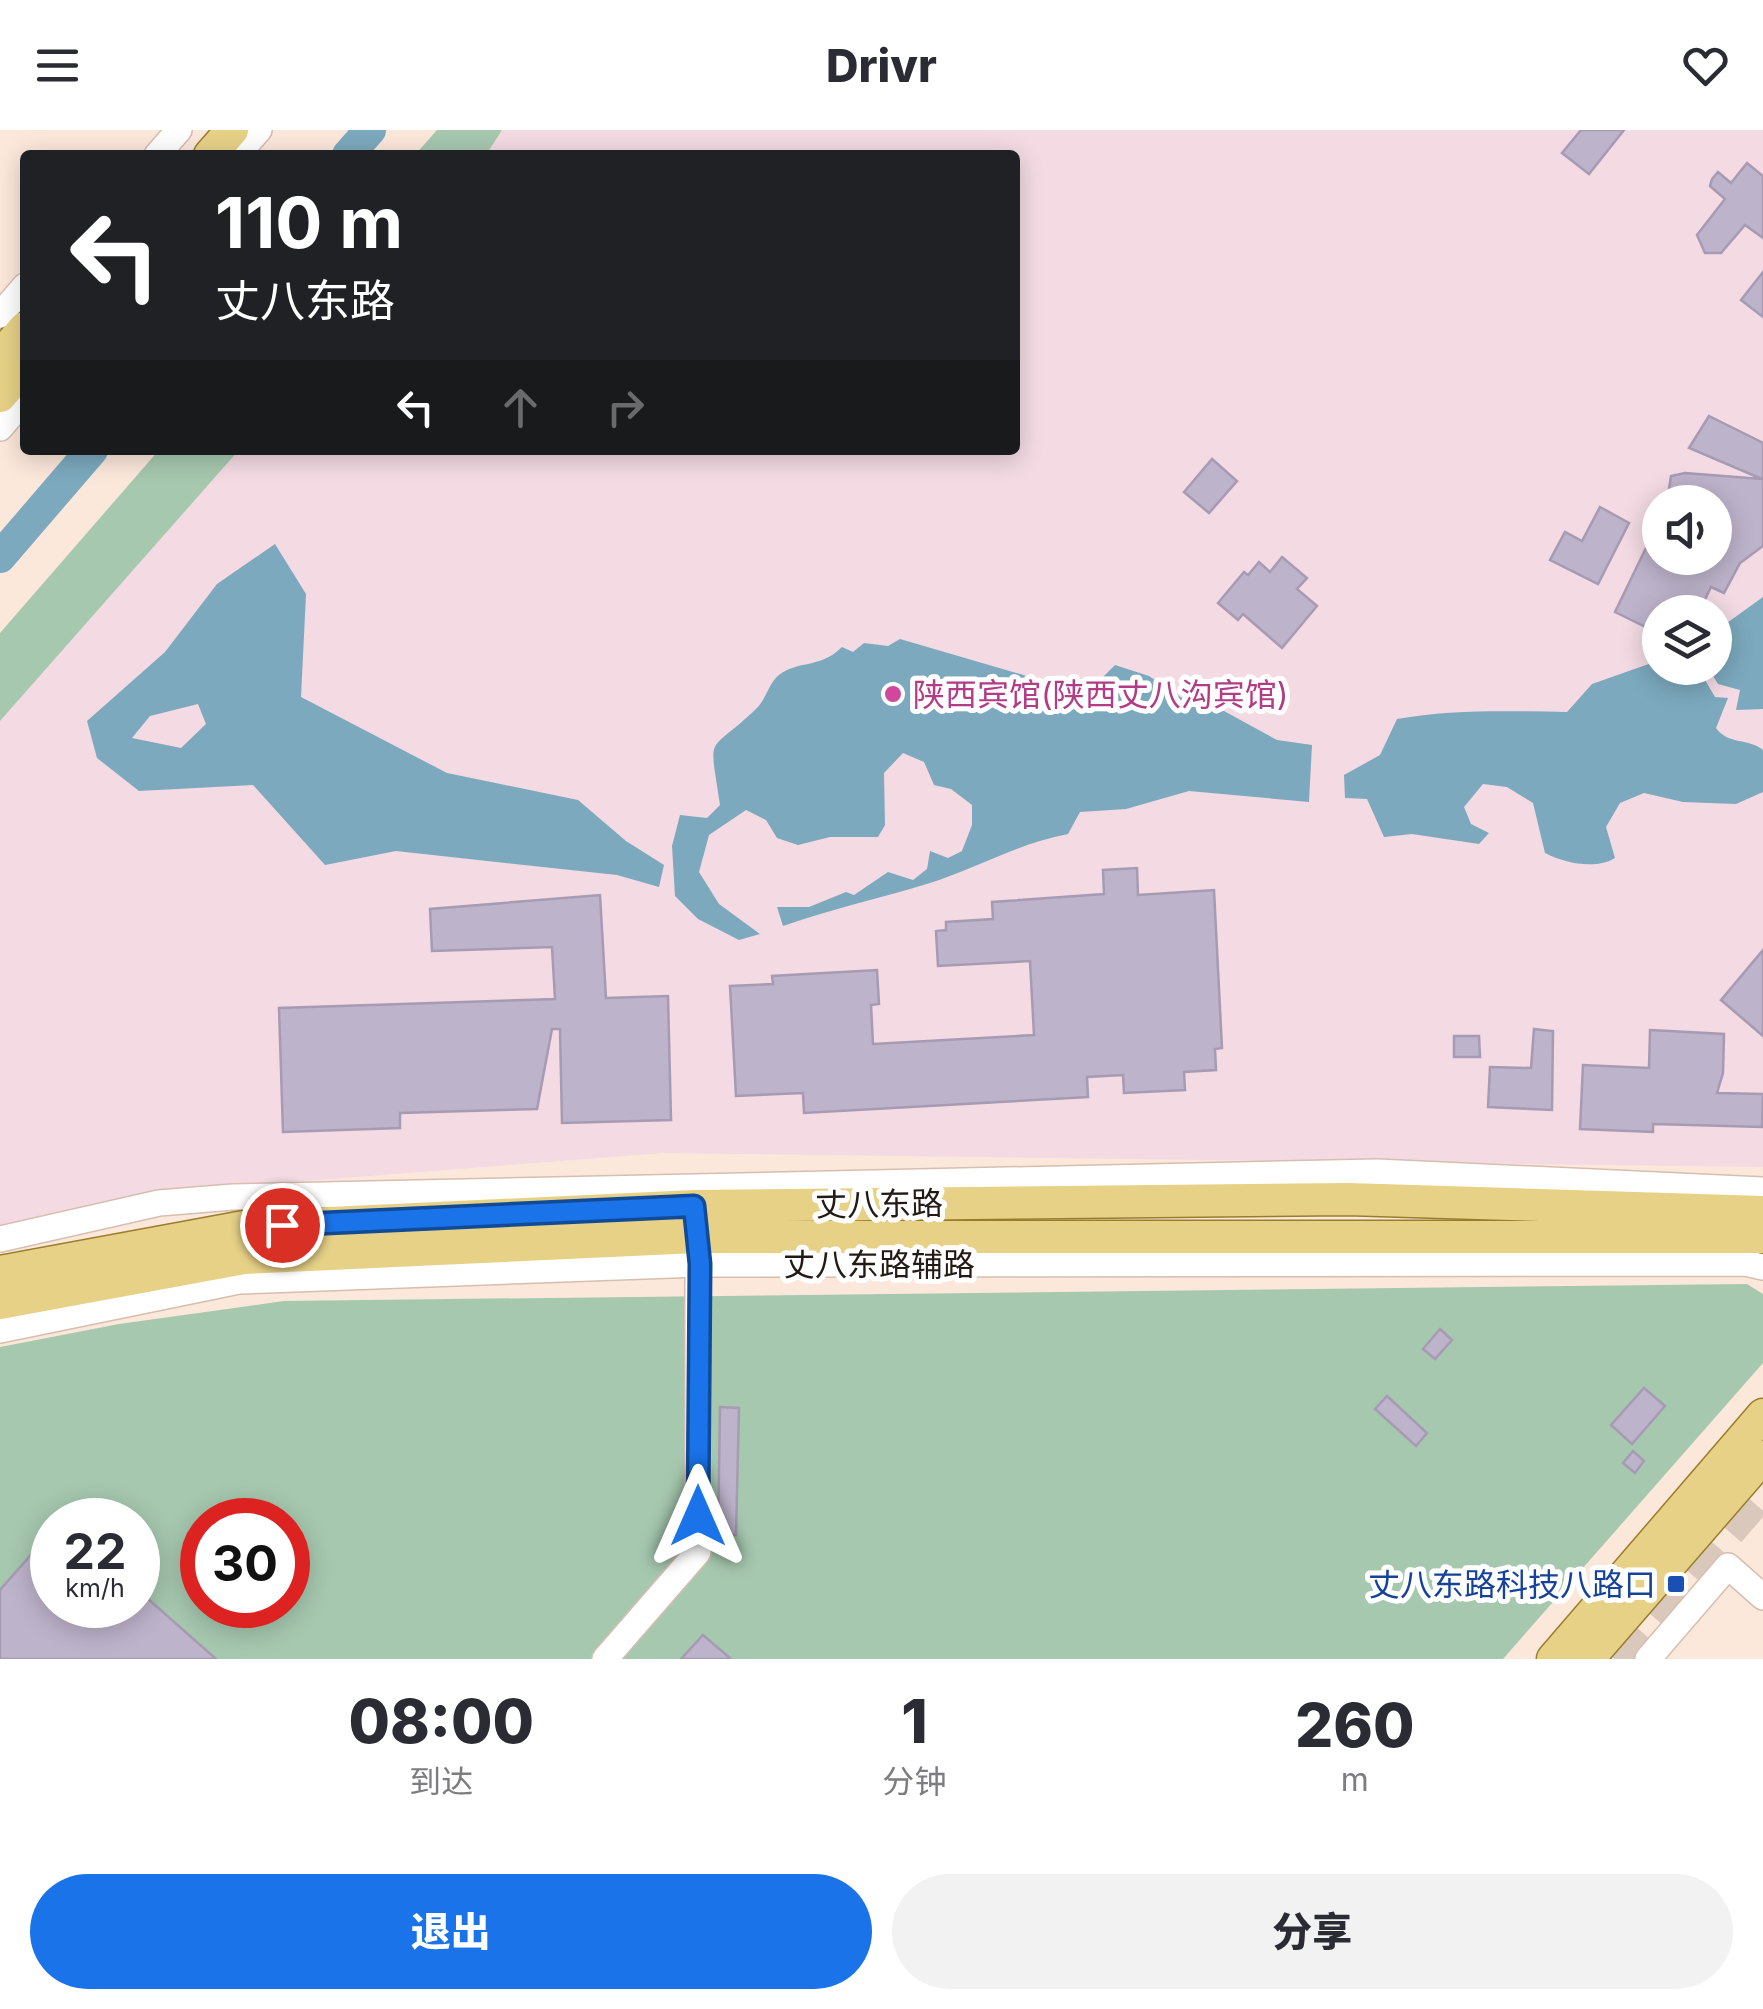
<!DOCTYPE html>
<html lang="zh">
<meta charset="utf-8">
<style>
:root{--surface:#fff;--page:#f2f2f3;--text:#2b2b33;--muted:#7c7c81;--accent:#1a73e8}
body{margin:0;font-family:Inter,"Noto Sans SC",sans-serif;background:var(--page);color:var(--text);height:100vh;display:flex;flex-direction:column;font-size:38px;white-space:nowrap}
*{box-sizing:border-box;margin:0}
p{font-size:32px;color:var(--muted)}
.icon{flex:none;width:55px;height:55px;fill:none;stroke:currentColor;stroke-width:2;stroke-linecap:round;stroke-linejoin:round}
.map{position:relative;height:1529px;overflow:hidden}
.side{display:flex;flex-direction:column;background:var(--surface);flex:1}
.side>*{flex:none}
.banner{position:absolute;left:20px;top:20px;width:1000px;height:305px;border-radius:10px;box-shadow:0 5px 25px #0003;background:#202124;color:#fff;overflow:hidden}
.fabs{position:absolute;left:1642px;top:355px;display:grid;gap:20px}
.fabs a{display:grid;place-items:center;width:90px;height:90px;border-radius:50%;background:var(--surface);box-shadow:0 5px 25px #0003;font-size:50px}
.speed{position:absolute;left:30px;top:1368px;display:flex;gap:20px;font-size:50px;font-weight:700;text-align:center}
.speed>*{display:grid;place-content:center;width:130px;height:130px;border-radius:50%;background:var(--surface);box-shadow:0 5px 25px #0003;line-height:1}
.speed small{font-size:25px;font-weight:400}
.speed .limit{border:15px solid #d22;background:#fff;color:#111}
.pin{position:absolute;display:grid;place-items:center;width:85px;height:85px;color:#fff;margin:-42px;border:5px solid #fff;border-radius:50%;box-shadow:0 2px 10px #0007}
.me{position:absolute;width:110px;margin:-55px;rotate:0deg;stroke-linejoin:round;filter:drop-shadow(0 0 8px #0008)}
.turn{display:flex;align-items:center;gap:35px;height:210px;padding:0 30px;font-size:45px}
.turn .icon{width:130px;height:130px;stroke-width:2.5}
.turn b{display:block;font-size:70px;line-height:85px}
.lanes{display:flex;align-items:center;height:95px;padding:0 30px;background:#0003;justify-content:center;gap:50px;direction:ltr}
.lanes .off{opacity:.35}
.eta{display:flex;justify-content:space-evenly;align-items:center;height:170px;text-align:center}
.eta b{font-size:60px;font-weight:800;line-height:70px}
.button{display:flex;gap:20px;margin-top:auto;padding:20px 30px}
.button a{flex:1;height:115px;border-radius:60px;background:var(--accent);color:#fff;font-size:40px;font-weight:800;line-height:115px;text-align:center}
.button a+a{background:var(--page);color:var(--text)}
header{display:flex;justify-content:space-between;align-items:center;height:130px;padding:0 30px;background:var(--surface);font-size:45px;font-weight:800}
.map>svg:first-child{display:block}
.commercial{fill:#f3dae3;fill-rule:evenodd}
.green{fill:#a6c8af;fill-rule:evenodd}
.water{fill:#7ca9be;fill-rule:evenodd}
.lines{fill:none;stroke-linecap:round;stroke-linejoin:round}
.river{stroke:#7ca9be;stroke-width:32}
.building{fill:#bdb3cb;stroke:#a69bb3;stroke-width:2.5}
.highway-tunnel{stroke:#dbc8bd;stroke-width:38;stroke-dasharray:38 19;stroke-linecap:butt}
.minor-casing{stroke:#d7beaf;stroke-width:28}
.major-casing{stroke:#987d2b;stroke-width:35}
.minor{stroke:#fff;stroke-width:25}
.major{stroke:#e7d187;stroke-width:32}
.route-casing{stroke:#114b97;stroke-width:25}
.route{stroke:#1a73e8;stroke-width:18}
.hotel-dot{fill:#d1479c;stroke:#fff;stroke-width:4}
.transit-dot{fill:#1a4fb4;stroke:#fff;stroke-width:4}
.labels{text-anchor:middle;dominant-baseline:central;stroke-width:10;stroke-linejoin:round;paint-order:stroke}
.hotel-label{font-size:32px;fill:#b23c85;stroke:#fff;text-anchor:start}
.street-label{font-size:32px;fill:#231a15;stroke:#fff}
.transit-label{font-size:32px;fill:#164399;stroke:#fff;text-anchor:end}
</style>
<header><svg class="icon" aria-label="menu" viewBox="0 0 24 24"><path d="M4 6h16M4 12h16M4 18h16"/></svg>Drivr<svg class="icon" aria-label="heart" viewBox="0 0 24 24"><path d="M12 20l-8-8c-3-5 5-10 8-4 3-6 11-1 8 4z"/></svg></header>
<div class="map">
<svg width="1763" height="1529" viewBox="0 0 1763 1529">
<rect width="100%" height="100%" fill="#fce7db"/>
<path class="commercial" d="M 502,0 L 1763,0 L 1763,1037 L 663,1023 L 241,1056 L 0,1098 L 0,591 L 239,320 L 1015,320 L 1015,25 L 486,25 ZM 1660,372 L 1715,372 L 1715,428 L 1660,428 ZM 1660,482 L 1715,482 L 1715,538 L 1660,538 Z"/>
<g class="green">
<path d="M 437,0 L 502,0 L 486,25 L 415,25 Z"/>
<path d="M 159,320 L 239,320 L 0,591 L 0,503 Z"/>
<path d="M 1747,1154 L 1763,1164 L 1763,1233 L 1503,1529 L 0,1529 L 0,1217 L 119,1194 L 284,1171 ZM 52,1390 L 138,1390 L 138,1475 L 52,1475 ZM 202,1390 L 288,1390 L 288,1475 L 202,1475 Z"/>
</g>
<g class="water">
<path d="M 275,414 L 306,464 L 301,567 L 447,643 L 578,670 L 626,711 L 664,735 L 659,757 L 617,745 L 396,721 L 325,735 L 253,655 L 139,661 L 97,628 L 87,591 L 165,522 L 217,454 ZM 198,574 L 206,594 L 181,618 L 132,608 L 150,586 Z"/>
<path d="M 1763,467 L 1763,579 L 1736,580 L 1740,560 L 1718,554 L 1710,541 L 1715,538 L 1720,498 Z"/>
<path d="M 900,509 L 1037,549 L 1064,565 L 1087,563 L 1115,535 L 1149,546 L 1185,570 L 1224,581 L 1277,610 L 1312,615 L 1309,672 L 1189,661 L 1126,679 L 1080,682 L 1068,704 C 1019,713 977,738 930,753 C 881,768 831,779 783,796 L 777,777 L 809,777 L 846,762 L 854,765 L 888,742 L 913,750 L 927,739 L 930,721 L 948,728 L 962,721 L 972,695 L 972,675 L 951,659 L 934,655 L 924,632 L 903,623 L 884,643 L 885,695 L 878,707 L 830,707 L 798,715 L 777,708 L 766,690 L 746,680 L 709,705 L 699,742 L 719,774 L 760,804 L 739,810 L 698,789 L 675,766 L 672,716 L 680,685 L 707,688 L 720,675 C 709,599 706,627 757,578 C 766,569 769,553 779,545 C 798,530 820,539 842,517 L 853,522 L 864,513 L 888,516 Z"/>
<path d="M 1660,530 L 1660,538 L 1698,538 L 1715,567 L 1728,568 L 1716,598 C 1728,615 1749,608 1763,620 L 1763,662 L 1736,674 L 1683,672 L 1644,663 L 1620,673 L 1606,697 L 1615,728 C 1596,740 1564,733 1545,723 L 1533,673 L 1507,657 L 1483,654 L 1464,677 L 1471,694 L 1489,703 L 1479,714 L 1412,704 L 1384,707 L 1367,669 L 1345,668 L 1344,645 L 1380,625 L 1397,589 C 1451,579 1512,581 1567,582 L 1592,554 Z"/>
</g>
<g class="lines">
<g class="river">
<path d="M 348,25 L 370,0"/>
<path d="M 0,427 L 92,320"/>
</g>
</g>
<g class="building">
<path d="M 1581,0 L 1624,0 L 1589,44 L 1562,23 Z"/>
<path d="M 1747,33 L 1763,46 L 1763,108 L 1745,95 L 1721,123 L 1705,123 L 1697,105 L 1725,69 L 1710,56 L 1712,49 L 1718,42 L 1731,53 Z"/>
<path d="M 1763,142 L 1763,187 L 1741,170 Z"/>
<path d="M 1709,286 L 1763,313 L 1763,416 L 1740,433 L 1724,463 L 1711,457 L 1699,482 L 1660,482 L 1660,504 L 1615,482 L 1660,389 L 1660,428 L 1715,428 L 1715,372 L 1667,372 L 1671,346 L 1685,343 L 1762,349 L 1689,318 Z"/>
<path d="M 1212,329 L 1237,351 L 1209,383 L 1184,362 Z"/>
<path d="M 1600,377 L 1629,393 L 1598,454 L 1550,430 L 1565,402 L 1582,411 Z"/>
<path d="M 1282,427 L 1307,448 L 1297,459 L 1317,476 L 1282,518 L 1243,484 L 1238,490 L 1218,473 L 1244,442 L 1248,445 L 1259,432 L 1270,442 Z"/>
<path d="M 1137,738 L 1138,765 L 1214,760 L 1222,918 L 1215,919 L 1216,940 L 1184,942 L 1185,960 L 1124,963 L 1123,945 L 1087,947 L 1088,967 L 804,983 L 803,963 L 736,966 L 730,856 L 773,854 L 772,846 L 877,840 L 879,874 L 871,875 L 873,914 L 1034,905 L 1030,831 L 938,836 L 936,801 L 946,800 L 946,792 L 993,789 L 992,772 L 1104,764 L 1103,740 Z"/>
<path d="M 600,765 L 606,868 L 668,866 L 671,990 L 562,993 L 560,899 L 552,899 L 537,979 L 400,983 L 400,998 L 283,1002 L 279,878 L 555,869 L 552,817 L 432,821 L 430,779 Z"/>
<path d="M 1763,820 L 1763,906 L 1721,870 Z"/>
<path d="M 1534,899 L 1553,901 L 1552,980 L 1488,977 L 1490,937 L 1531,938 Z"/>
<path d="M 1650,900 L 1724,904 L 1723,943 L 1717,963 L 1763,964 L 1762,997 L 1653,994 L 1653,1002 L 1580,999 L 1583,935 L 1649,938 Z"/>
<path d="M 1454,906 L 1479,906 L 1480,927 L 1454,927 Z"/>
<path d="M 1440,1199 L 1452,1210 L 1435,1229 L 1423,1219 Z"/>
<path d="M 1644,1258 L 1665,1276 L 1632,1314 L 1611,1295 Z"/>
<path d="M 1387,1266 L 1427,1303 L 1416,1316 L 1375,1279 Z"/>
<path d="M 720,1277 L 739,1278 L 736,1405 L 718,1405 Z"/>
<path d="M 1633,1321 L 1644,1331 L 1635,1343 L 1623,1333 Z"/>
<path d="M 52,1401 L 52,1475 L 138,1475 L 138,1460 L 216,1529 L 0,1529 L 0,1460 Z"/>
<path d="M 703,1505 L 731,1529 L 681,1529 Z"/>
</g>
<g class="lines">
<path class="highway-tunnel" d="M 1615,1529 L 1763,1358"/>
<g class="minor-casing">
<g id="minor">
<path d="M 157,25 L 179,0"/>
<path d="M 237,25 L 259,0"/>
<path d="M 0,185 L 25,156"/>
<path d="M 0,298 L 25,269"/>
<path d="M 0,1109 L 159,1073 L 233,1067 L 1377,1042 L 1763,1060"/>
<path d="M 0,1200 L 239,1151 L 699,1134 L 1745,1133 L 1763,1137"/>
<path d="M 605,1529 L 698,1422 L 698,1121"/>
<path d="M 1648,1529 L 1728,1436 L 1763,1467"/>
</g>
</g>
<g class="major-casing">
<g id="major">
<path d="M 210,25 L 232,0"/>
<path d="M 0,226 L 25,198"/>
<path d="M 0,266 L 25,237"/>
<path d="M 0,1142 L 244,1097 L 694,1076 L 1348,1069 L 1763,1082"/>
<path d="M 0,1173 L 244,1128 L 696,1107 L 1763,1107"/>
<path d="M 1553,1529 L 1763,1285"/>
<path d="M 1588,1529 L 1763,1327"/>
</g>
</g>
<use href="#minor" class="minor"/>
<use href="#major" class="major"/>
</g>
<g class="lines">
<g class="route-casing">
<path id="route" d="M 282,1095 L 694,1076 L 700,1134 L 698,1386"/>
</g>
<use href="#route" class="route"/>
</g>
<circle class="hotel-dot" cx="893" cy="564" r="10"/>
<rect class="transit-dot" x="1666" y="1444" width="20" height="20" rx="5"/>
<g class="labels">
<g class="hotel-label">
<text x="913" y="564">陕西宾馆(陕西丈八沟宾馆)</text>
</g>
<g class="street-label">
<text transform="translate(879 1074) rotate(-1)">丈八东路</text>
<text x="879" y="1134">丈八东路辅路</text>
</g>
<g class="transit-label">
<text x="1656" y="1454">丈八东路科技八路口</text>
</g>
</g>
</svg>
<div class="fabs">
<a><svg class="icon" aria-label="sound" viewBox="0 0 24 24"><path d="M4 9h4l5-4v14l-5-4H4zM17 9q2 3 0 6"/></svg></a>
<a><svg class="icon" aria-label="layers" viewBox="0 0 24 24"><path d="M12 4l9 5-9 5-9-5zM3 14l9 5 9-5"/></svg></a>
</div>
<div class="speed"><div>22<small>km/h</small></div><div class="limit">30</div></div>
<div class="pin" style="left:282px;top:1095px;background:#d93025"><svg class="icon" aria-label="arrive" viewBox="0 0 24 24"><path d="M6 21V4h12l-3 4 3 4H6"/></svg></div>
<svg class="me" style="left:698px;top:1386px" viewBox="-20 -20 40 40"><path d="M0-17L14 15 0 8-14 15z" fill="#1a73e8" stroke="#fff" stroke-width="4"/></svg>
<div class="banner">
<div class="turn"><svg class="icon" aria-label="left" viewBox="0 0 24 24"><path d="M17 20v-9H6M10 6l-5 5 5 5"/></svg><div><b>110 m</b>丈八东路</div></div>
<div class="lanes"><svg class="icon" aria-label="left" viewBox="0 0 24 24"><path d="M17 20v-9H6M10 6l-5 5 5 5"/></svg><svg class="icon off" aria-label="ahead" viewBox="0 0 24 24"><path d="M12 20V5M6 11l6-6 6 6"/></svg><svg class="icon off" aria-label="right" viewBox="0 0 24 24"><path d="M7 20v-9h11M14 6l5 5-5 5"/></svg></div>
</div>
</div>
<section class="side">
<div class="eta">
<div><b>08:00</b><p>到达</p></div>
<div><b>1</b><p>分钟</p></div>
<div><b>260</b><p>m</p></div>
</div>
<div class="button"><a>退出</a><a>分享</a></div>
</section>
